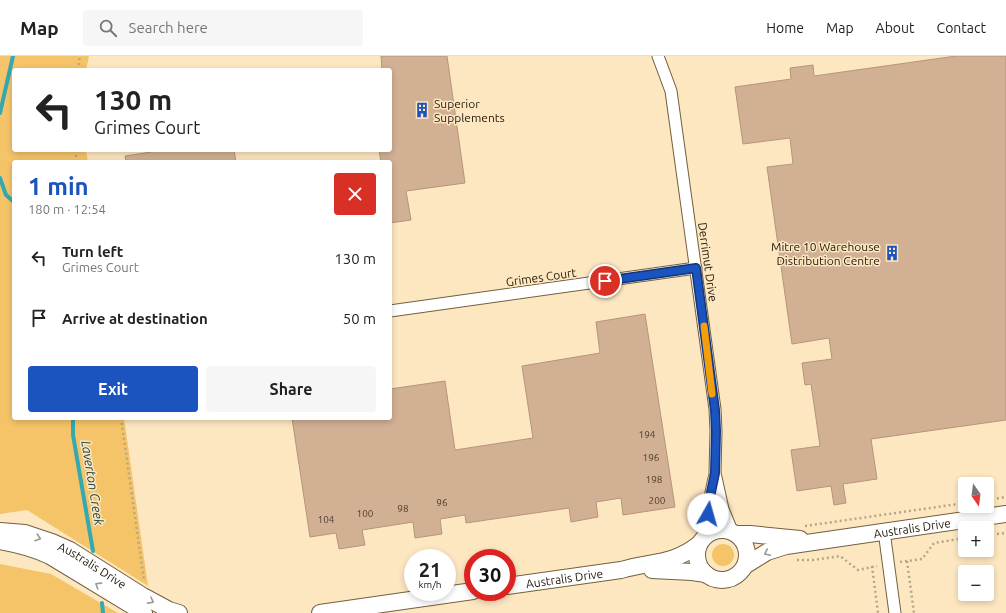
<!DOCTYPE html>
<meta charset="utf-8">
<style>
:root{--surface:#fff;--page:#f6f6f6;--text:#222;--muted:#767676;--line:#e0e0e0;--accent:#1b53bf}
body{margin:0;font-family:Ubuntu,sans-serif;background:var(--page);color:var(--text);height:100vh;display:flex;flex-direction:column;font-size:15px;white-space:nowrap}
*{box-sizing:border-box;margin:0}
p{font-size:13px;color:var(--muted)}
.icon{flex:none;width:22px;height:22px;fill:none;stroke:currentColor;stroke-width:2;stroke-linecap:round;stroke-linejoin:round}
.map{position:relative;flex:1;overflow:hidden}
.sheet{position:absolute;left:12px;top:104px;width:380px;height:260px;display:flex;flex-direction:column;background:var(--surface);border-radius:4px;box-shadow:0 2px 6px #0003}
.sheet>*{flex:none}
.guide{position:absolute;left:12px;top:12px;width:380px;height:84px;border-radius:4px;box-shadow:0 2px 6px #0003;background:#fff;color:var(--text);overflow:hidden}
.needle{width:26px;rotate:166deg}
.fabs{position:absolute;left:958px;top:421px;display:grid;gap:8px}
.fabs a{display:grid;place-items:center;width:36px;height:36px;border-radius:4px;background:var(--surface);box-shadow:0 2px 6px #0003;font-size:20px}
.speed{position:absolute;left:404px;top:493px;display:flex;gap:8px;font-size:20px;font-weight:700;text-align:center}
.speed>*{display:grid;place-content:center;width:52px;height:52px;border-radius:50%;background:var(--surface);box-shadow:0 2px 6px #0003;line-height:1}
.speed small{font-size:10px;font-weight:400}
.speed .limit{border:6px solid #d22;background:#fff;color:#111}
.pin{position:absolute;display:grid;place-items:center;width:34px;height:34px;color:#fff;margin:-17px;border:2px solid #fff;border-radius:50%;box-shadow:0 1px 4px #0007}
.me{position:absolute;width:44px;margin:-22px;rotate:7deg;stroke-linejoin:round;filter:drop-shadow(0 0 3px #0008)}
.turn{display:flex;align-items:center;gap:14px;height:84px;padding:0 16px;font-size:18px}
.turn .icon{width:52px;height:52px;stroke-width:2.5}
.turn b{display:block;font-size:28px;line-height:34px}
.round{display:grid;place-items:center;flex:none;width:42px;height:42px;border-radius:4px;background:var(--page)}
.summary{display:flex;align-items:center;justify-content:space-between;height:68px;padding:0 16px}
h1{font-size:24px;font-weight:600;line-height:30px;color:var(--accent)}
.cta{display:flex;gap:8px;margin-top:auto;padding:8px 16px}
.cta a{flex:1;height:46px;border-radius:4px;background:var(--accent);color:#fff;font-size:16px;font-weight:600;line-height:46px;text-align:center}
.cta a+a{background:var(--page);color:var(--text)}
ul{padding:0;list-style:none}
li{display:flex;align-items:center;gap:12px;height:60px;padding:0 16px}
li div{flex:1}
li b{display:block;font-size:15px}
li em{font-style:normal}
header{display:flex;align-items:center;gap:24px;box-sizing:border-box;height:56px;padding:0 20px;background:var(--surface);border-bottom:1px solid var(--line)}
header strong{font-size:19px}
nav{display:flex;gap:22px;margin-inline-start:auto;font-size:14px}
.search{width:280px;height:36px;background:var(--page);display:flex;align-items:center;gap:10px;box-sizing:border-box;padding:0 14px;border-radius:4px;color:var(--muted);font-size:15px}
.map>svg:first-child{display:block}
.green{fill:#f5c469}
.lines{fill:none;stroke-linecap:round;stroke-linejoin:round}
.stream{stroke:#35a9b1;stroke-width:4}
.building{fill:#d1b094;stroke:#b6957a}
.street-casing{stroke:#73603e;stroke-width:13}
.secondary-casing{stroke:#73603e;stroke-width:18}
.path{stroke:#b6a486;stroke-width:2.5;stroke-dasharray:2 3;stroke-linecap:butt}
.street{stroke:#fff;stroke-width:11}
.secondary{stroke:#fff;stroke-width:16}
.oneway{stroke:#9b9791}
.route-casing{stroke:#12367c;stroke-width:10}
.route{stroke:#1b53bf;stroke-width:7}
.slow{stroke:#f59e0b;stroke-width:7}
.labels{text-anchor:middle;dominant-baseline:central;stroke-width:3;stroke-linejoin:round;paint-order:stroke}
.number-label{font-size:10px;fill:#4c3e2c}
.poi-label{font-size:12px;fill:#20180a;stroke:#fde7c1;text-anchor:start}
.street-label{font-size:12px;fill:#20180a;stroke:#fde7c1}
.water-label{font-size:13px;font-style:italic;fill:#214346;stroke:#fde7c1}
</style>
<header>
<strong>Map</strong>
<div class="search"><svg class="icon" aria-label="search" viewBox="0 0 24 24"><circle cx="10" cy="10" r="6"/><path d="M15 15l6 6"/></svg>Search here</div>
<nav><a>Home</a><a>Map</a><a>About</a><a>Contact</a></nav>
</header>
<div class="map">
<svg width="1006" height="557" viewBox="0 0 1006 557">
<rect width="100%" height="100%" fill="#fde7c1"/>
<g class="green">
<path d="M 0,0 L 89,0 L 86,14 L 14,14 L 14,94 L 86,94 L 88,106 L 14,106 L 14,362 L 124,362 L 148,530 L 27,454 L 0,458 Z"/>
<circle cx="723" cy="499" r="11"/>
<path d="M 0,508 L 51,518 L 118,557 L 0,557 Z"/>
</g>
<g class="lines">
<g class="stream">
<path d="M 0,57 L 13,0"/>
<path d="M 0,122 L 6,139 L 14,146"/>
<path d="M 73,362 L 73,379 L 93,495"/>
<path d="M 102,547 L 103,557"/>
</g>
</g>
<g class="building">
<path d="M 381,0 L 447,0 L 465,127 L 406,135 L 411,164 L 390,167 L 390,106 L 381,106 L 379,94 L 390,94 L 390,14 L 382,14 Z"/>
<path d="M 956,0 L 1006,0 L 1006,364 L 871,383 L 877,423 L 843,428 L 846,447 L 834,449 L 831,430 L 797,435 L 791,394 L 820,390 L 811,328 L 805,329 L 802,307 L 832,303 L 829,282 L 792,288 L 767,111 L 793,108 L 790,82 L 743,88 L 735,31 L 791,23 L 790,12 L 813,9 L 814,20 Z"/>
<path d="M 164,94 L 234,94 L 236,106 L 126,106 L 125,100 Z"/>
<path d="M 645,258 L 675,451 L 623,459 L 621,442 L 596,446 L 598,461 L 571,466 L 569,452 L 466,467 L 465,459 L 440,463 L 442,478 L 415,482 L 413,466 L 362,474 L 365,489 L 339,493 L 336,477 L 310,481 L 292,362 L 390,362 L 390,333 L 445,325 L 455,394 L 533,382 L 522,310 L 600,297 L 596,266 Z"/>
</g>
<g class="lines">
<g class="street-casing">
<g id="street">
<path d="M 658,0 L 671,35 L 715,353 L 716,375 L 715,417 L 723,453 L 732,475"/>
<path d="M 390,255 L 696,212"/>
<path d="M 884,475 L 895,557"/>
<path d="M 705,480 L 710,441 L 714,422"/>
</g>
</g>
<g class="secondary-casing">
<g id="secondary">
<circle cx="722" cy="499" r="25"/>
<path id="s1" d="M 0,475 L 25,477 L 52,486 L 70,494 L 143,540 L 169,554 L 179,557"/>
<path d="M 738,478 L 750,478 L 800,483"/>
<path d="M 0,485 C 17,488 34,492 50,500 L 144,557"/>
<path id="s2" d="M 746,509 L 767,496 L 786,490 L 1006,458"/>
<path d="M 652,514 L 692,516 L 706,518"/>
<path id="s3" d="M 507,530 L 621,514 C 651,505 673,509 699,488"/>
<path d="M 320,557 L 473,535"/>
</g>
</g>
<g class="path">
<path d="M 78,14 L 80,0"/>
<path d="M 75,94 L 77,106"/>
<path d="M 121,362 L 144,524"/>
<path d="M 987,444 L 1006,441"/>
<path d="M 805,470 L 965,447"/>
<path d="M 987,479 L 1006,477"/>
<path d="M 797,504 L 813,504 L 840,500 L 858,514 L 877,510"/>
<path d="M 907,505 L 914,557"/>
<path d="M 900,506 L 922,503 L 934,487 L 965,482"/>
<path d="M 872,510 L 878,557"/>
</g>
<use href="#street" class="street"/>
<use href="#secondary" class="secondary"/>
</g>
<defs><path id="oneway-chevron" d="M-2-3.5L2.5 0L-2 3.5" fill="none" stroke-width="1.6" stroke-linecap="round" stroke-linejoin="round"/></defs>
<g class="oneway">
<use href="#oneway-chevron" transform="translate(38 482) rotate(18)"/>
<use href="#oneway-chevron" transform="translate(767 497) rotate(155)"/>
<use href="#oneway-chevron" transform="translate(98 529) rotate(-148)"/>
<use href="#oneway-chevron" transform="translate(151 545) rotate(28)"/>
</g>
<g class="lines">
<g class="route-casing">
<path id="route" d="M 605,225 L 696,212 L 715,354 L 716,375 L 715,417 L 710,441 L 708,458"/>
</g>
<use href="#route" class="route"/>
<path class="slow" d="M 704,270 L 712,338"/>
</g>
<defs>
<g id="building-bare" transform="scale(1.2)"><path d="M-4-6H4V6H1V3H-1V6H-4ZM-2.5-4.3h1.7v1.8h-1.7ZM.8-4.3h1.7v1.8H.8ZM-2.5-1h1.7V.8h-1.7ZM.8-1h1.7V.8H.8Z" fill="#1b53bf" stroke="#fde7c1" stroke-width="2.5" paint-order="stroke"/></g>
</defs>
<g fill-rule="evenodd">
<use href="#building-bare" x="422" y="54"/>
<use href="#building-bare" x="892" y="197"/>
</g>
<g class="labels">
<g class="number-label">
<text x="647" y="378">194</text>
<text x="651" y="401">196</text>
<text x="654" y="423">198</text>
<text x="657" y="444">200</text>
<text x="442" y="446">96</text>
<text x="403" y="452">98</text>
<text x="365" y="457">100</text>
<text x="326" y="463">104</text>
</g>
<g class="poi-label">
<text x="434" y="47">Superior<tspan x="434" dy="14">Supplements</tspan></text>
<text x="880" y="190" text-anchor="end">Mitre 10 Warehouse<tspan x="880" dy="14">Distribution Centre</tspan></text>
</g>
<g class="street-label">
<text transform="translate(708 206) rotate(82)">Derrimut Drive</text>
<text transform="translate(541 221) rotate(-8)">Grimes Court</text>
<text stroke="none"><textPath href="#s2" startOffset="172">Australis Drive</textPath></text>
<text stroke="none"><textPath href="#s1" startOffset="100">Australis Drive</textPath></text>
<text stroke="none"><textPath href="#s3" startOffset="58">Australis Drive</textPath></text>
</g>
<g class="water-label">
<text transform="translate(93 427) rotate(81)">Laverton Creek</text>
</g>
</g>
</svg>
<div class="fabs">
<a><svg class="needle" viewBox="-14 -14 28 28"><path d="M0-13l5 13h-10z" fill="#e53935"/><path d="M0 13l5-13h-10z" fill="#767676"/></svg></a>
<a>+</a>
<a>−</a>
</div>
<div class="speed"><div>21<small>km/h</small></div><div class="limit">30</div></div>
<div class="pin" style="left:605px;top:225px;background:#d93025"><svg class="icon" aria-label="arrive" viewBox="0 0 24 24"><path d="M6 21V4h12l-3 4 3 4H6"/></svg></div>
<svg class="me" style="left:708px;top:458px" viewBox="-20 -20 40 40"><circle r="19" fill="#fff"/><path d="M0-13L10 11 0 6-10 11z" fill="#1b53bf"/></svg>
<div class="guide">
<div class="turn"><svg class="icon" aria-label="left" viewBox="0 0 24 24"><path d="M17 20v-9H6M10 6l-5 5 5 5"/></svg><div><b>130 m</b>Grimes Court</div></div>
</div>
<section class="sheet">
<div class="summary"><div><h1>1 min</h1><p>180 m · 12:54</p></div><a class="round" style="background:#d93025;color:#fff"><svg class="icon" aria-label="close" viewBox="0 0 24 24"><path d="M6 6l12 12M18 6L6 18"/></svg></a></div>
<ul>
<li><svg class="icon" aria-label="left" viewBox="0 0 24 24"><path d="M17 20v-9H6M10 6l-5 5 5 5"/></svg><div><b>Turn left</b><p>Grimes Court</p></div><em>130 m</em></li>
<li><svg class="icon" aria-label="arrive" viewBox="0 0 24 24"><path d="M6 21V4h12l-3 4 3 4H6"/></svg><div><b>Arrive at destination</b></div><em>50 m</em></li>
</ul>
<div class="cta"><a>Exit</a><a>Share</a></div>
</section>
</div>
